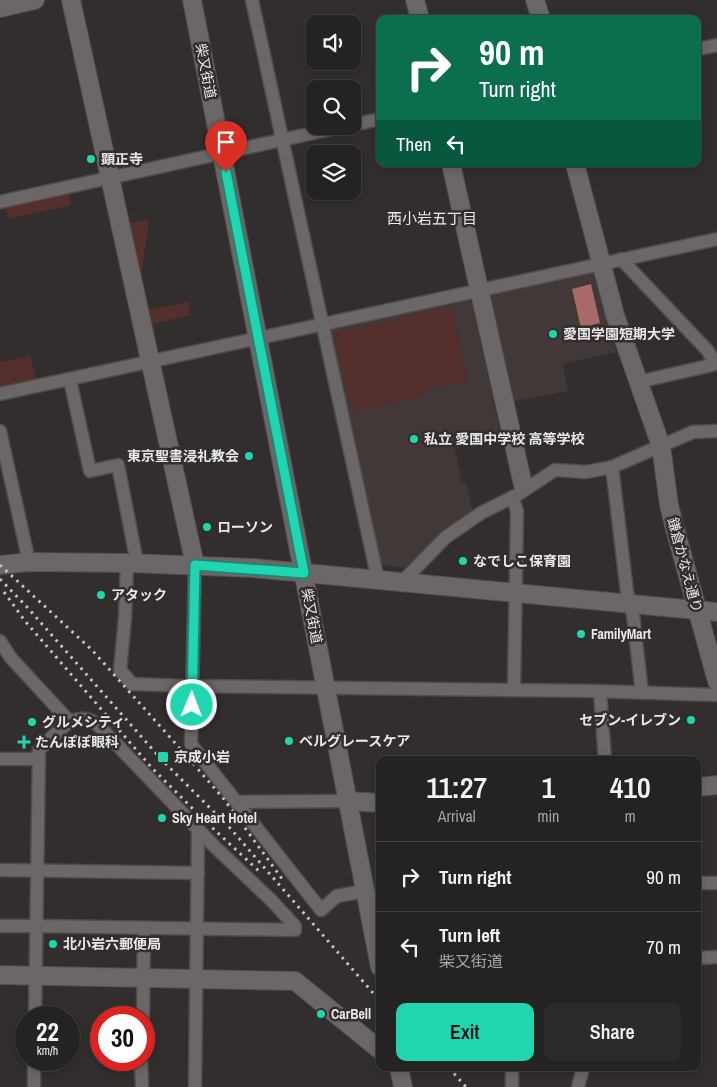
<!DOCTYPE html>
<meta charset="utf-8">
<style>
:root{--surface:#252222;--page:#2d2a2a;--text:#f1f3f6;--muted:#a3a4a5;--line:#423f40;--accent:#20d5b0}
body{margin:0;font-family:"Archivo Narrow","Noto Sans JP",sans-serif;background:var(--page);color:var(--text);height:100vh;display:flex;flex-direction:column;font-size:19px;white-space:nowrap}
*{box-sizing:border-box;margin:0}
p{font-size:16px;color:var(--muted)}
.icon{flex:none;width:28px;height:28px;fill:none;stroke:currentColor;stroke-width:2;stroke-linecap:round;stroke-linejoin:round}
.map{position:relative;flex:1;overflow:hidden}
.side{position:absolute;left:376px;top:756px;width:325px;height:315px;display:flex;flex-direction:column;background:var(--surface);border-radius:10px;box-shadow:0 2px 8px #0003,0 0 0 1px var(--line)}
.side>*{flex:none}
.guide{position:absolute;left:376px;top:15px;width:325px;height:152px;border-radius:10px;box-shadow:0 2px 8px #0003,0 0 0 1px var(--line);background:#0b6e4f;color:#fff;overflow:hidden}
.controls{position:absolute;left:306px;top:15px;display:grid;gap:10px}
.controls a{display:grid;place-items:center;width:55px;height:55px;border-radius:10px;background:var(--surface);box-shadow:0 2px 8px #0003,0 0 0 1px var(--line);font-size:25px}
.speed{position:absolute;left:15px;top:1006px;display:flex;gap:10px;font-size:25px;font-weight:700;text-align:center}
.speed>*{display:grid;place-content:center;width:65px;height:65px;border-radius:50%;background:var(--surface);box-shadow:0 2px 8px #0003,0 0 0 1px var(--line);line-height:1}
.speed small{font-size:12px;font-weight:400}
.speed .limit{border:8px solid #d22;background:#fff;color:#111}
.pin{position:absolute;display:grid;place-items:center;width:42px;height:42px;color:#fff;margin:-51px -21px;border-radius:50% 50% 50% 0;rotate:-45deg;box-shadow:0 0 5px #0007}
.pin .icon{rotate:45deg}
.me{position:absolute;width:55px;margin:-28px;rotate:1deg;stroke-linejoin:round;filter:drop-shadow(0 0 4px #0008)}
.turn{display:flex;align-items:center;gap:18px;height:105px;padding:0 20px;font-size:22px}
.turn .icon{width:65px;height:65px;stroke-width:2.5}
.turn b{display:block;font-size:35px;line-height:42px}
.then{display:flex;align-items:center;height:48px;padding:0 20px;background:#0003;gap:10px;font-size:19px}
.eta{display:flex;justify-content:space-evenly;align-items:center;height:85px;text-align:center}
.eta b{font-size:30px;font-weight:600;line-height:35px}
.action{display:flex;gap:10px;margin-top:auto;padding:10px 20px}
.action a{flex:1;height:58px;border-radius:10px;background:var(--accent);color:#111;font-size:20px;font-weight:600;line-height:58px;text-align:center}
.action a+a{background:var(--page);color:var(--text)}
ul{padding:0;list-style:none}
li{display:flex;align-items:center;gap:15px;height:70px;padding:0 20px;border-top:1px solid var(--line)}
li div{flex:1}
li b{display:block;font-size:19px}
li em{font-style:normal}
.map>svg:first-child{display:block}
.built{fill:#423837}
.green{fill:#542f2d}
.water{fill:#a76a66}
.lines{fill:none;stroke-linecap:round;stroke-linejoin:round}
.street-casing{stroke:#4f4c4c;stroke-width:15}
.secondary-casing{stroke:#4f4c4c;stroke-width:20}
.street{stroke:#6b6766;stroke-width:12}
.secondary{stroke:#6b6766;stroke-width:18}
.rail{stroke:#c6c3c3;stroke-width:3;stroke-dasharray:2.5 5;stroke-linecap:butt}
.route-casing{stroke:#158a72;stroke-width:12}
.route{stroke:#20d5b0;stroke-width:9}
.poi-dot{fill:#20d5b0;stroke:#312e2d;stroke-width:2}
.labels{text-anchor:middle;dominant-baseline:central;stroke-width:5;stroke-linejoin:round;paint-order:stroke}
.street-label{font-size:14px;fill:#e9e7e7;stroke:#312e2d}
.poi-label{font-size:14px;font-weight:bold;fill:#e9e7e7;stroke:#312e2d;text-anchor:start}
.neighbourhood-label{font-size:15px;fill:#e9e7e7;stroke:#312e2d}
</style>
<div class="map">
<svg width="717" height="1087" viewBox="0 0 717 1087">
<rect width="100%" height="100%" fill="#312e2d"/>
<g class="built">
<path d="M 593,270 L 616,352 L 563,364 L 568,391 L 511,402 L 488,295 Z"/>
<path d="M 468,299 L 472,302 L 500,433 L 454,445 L 462,483 L 466,483 L 473,511 L 409,568 L 381,565 L 328,333 L 332,327 Z"/>
</g>
<g class="green">
<path d="M 69,192 L 71,205 L 8,219 L 5,206 Z"/>
<path d="M 149,219 L 141,278 L 130,223 Z"/>
<path d="M 188,302 L 191,315 L 152,324 L 149,310 Z"/>
<path d="M 452,307 L 468,381 L 432,388 L 416,398 L 352,411 L 334,333 Z"/>
<path d="M 30,356 L 37,382 L 0,390 L 0,362 Z"/>
</g>
<path class="water" d="M 591,284 L 600,323 L 581,328 L 572,289 Z"/>
<g class="lines">
<g class="street-casing">
<g id="street">
<path d="M 252,0 L 378,580"/>
<path d="M 698,49 L 717,45"/>
<path d="M 352,125 L 380,119"/>
<path d="M 0,202 L 345,126"/>
<path d="M 621,259 L 708,351 L 713,360 L 712,365 L 638,382"/>
<path d="M 70,380 L 90,471 L 118,465 L 137,563"/>
<path d="M 0,394 L 717,239"/>
<path d="M 0,431 L 29,562"/>
<path d="M 612,467 L 627,592 L 633,615 L 642,693"/>
<path d="M 512,497 L 517,511 L 514,690"/>
<path d="M 127,563 L 125,618 L 120,670 L 132,684 L 187,686 L 594,691 L 717,695"/>
<path d="M 195,565 L 191,744 L 321,910 L 337,896 L 365,891"/>
<path d="M 402,582 L 446,537 L 481,513 L 517,495 L 555,470 L 586,472 L 612,467 L 693,432 L 717,431"/>
<path d="M 0,641 L 11,658 L 70,722"/>
<path d="M 600,692 L 605,760"/>
<path d="M 0,759 L 39,759"/>
<path d="M 237,802 L 348,801"/>
<path d="M 0,870 L 198,873"/>
<path d="M 698,883 L 717,883"/>
<path d="M 0,926 L 37,926 L 295,930 L 295,926 L 271,900 L 214,846 L 97,724 C 74,707 54,736 39,750 C 37,839 37,929 35,1018"/>
<path d="M 698,958 L 717,957"/>
<path d="M 143,1018 L 144,928"/>
<path d="M 141,1060 L 142,1087"/>
<path d="M 34,1087 L 34,1060"/>
<path d="M 195,1087 L 198,830"/>
<path d="M 512,1087 L 512,1068"/>
<path d="M 578,1087 L 583,1068"/>
</g>
</g>
<g class="secondary-casing">
<g id="secondary">
<path d="M 71,0 L 195,565"/>
<path d="M 192,0 L 380,967"/>
<path d="M 415,0 L 420,19"/>
<path d="M 535,0 L 541,19"/>
<path d="M 0,8 L 35,0"/>
<path d="M 451,164 L 523,485"/>
<path d="M 575,164 L 615,315 L 661,446 L 669,505 L 675,529 L 717,681"/>
<path d="M 0,565 L 29,562 L 130,563 L 253,568 L 717,612"/>
<path d="M 698,787 L 717,785"/>
<path d="M 348,801 L 380,803"/>
<path d="M 0,975 L 295,981 L 380,1050"/>
<path d="M 399,1068 L 403,1087"/>
</g>
</g>
<use href="#street" class="street"/>
<use href="#secondary" class="secondary"/>
<g class="rail">
<path d="M 0,565 L 92,650 L 176,744 L 223,798 L 283,880"/>
<path d="M 0,579 L 27,607 L 161,759 L 230,828 L 380,1001"/>
<path d="M 4,592 L 25,621 L 152,768 L 205,821 L 260,872"/>
<path d="M 449,1068 L 466,1087"/>
</g>
</g>
<g class="lines">
<g class="route-casing">
<path id="route" d="M 192,705 L 195,565 L 304,573 L 226,172"/>
</g>
<use href="#route" class="route"/>
</g>
<g class="poi-dot">
<circle cx="91" cy="159" r="5"/>
<circle cx="553" cy="334" r="5"/>
<circle cx="414" cy="439" r="5"/>
<circle cx="249" cy="456" r="5"/>
<circle cx="207" cy="527" r="5"/>
<circle cx="463" cy="561" r="5"/>
<circle cx="101" cy="595" r="5"/>
<circle cx="581" cy="634" r="5"/>
<circle cx="691" cy="720" r="5"/>
<circle cx="32" cy="722" r="5"/>
<circle cx="289" cy="741" r="5"/>
<path d="M21.5 734.5h5v5h5v5h-5v5h-5v-5h-5v-5h5z"/>
<rect x="157" y="751" width="12" height="12" rx="2.5"/>
<circle cx="162" cy="818" r="5"/>
<circle cx="53" cy="944" r="5"/>
<circle cx="321" cy="1014" r="5"/>
</g>
<g class="labels">
<g class="street-label">
<text transform="translate(206 71) rotate(79)">柴又街道</text>
<text transform="translate(685 565) rotate(75)">鎌倉かなえ通り</text>
<text transform="translate(312 616) rotate(79)">柴又街道</text>
</g>
<g class="poi-label">
<text x="101" y="159">顕正寺</text>
<text x="563" y="334">愛国学園短期大学</text>
<text x="424" y="439">私立 愛国中学校 高等学校</text>
<text x="239" y="456" text-anchor="end">東京聖書浸礼教会</text>
<text x="217" y="527">ローソン</text>
<text x="473" y="561">なでしこ保育園</text>
<text x="111" y="595">アタック</text>
<text x="591" y="634">FamilyMart</text>
<text x="681" y="720" text-anchor="end">セブン-イレブン</text>
<text x="42" y="722">グルメシティ</text>
<text x="299" y="741">ベルグレースケア</text>
<text x="35" y="742">たんぽぽ眼科</text>
<text x="174" y="757">京成小岩</text>
<text x="172" y="818">Sky Heart Hotel</text>
<text x="63" y="944">北小岩六郵便局</text>
<text x="331" y="1014">CarBell</text>
</g>
<g class="neighbourhood-label">
<text x="432" y="218">西小岩五丁目</text>
</g>
</g>
</svg>
<div class="controls">
<a><svg class="icon" aria-label="sound" viewBox="0 0 24 24"><path d="M4 9h4l5-4v14l-5-4H4zM17 9q2 3 0 6"/></svg></a>
<a><svg class="icon" aria-label="search" viewBox="0 0 24 24"><circle cx="10" cy="10" r="6"/><path d="M15 15l6 6"/></svg></a>
<a><svg class="icon" aria-label="layers" viewBox="0 0 24 24"><path d="M12 4l9 5-9 5-9-5zM3 14l9 5 9-5"/></svg></a>
</div>
<div class="speed"><div>22<small>km/h</small></div><div class="limit">30</div></div>
<div class="pin" style="left:226px;top:172px;background:#d93025"><svg class="icon" aria-label="arrive" viewBox="0 0 24 24"><path d="M6 21V4h12l-3 4 3 4H6"/></svg></div>
<svg class="me" style="left:192px;top:705px" viewBox="-20 -20 40 40"><circle r="17" fill="#20d5b0" stroke="#fff" stroke-width="3"/><path d="M0-11L8 9 0 5-8 9z" fill="#fff"/></svg>
<div class="guide">
<div class="turn"><svg class="icon" aria-label="right" viewBox="0 0 24 24"><path d="M7 20v-9h11M14 6l5 5-5 5"/></svg><div><b>90 m</b>Turn right</div></div>
<div class="then">Then<svg class="icon" aria-label="left" viewBox="0 0 24 24"><path d="M17 20v-9H6M10 6l-5 5 5 5"/></svg></div>
</div>
<section class="side">
<div class="eta">
<div><b>11:27</b><p>Arrival</p></div>
<div><b>1</b><p>min</p></div>
<div><b>410</b><p>m</p></div>
</div>
<ul>
<li><svg class="icon" aria-label="right" viewBox="0 0 24 24"><path d="M7 20v-9h11M14 6l5 5-5 5"/></svg><div><b>Turn right</b></div><em>90 m</em></li>
<li><svg class="icon" aria-label="left" viewBox="0 0 24 24"><path d="M17 20v-9H6M10 6l-5 5 5 5"/></svg><div><b>Turn left</b><p>柴又街道</p></div><em>70 m</em></li>
</ul>
<div class="action"><a>Exit</a><a>Share</a></div>
</section>
</div>
